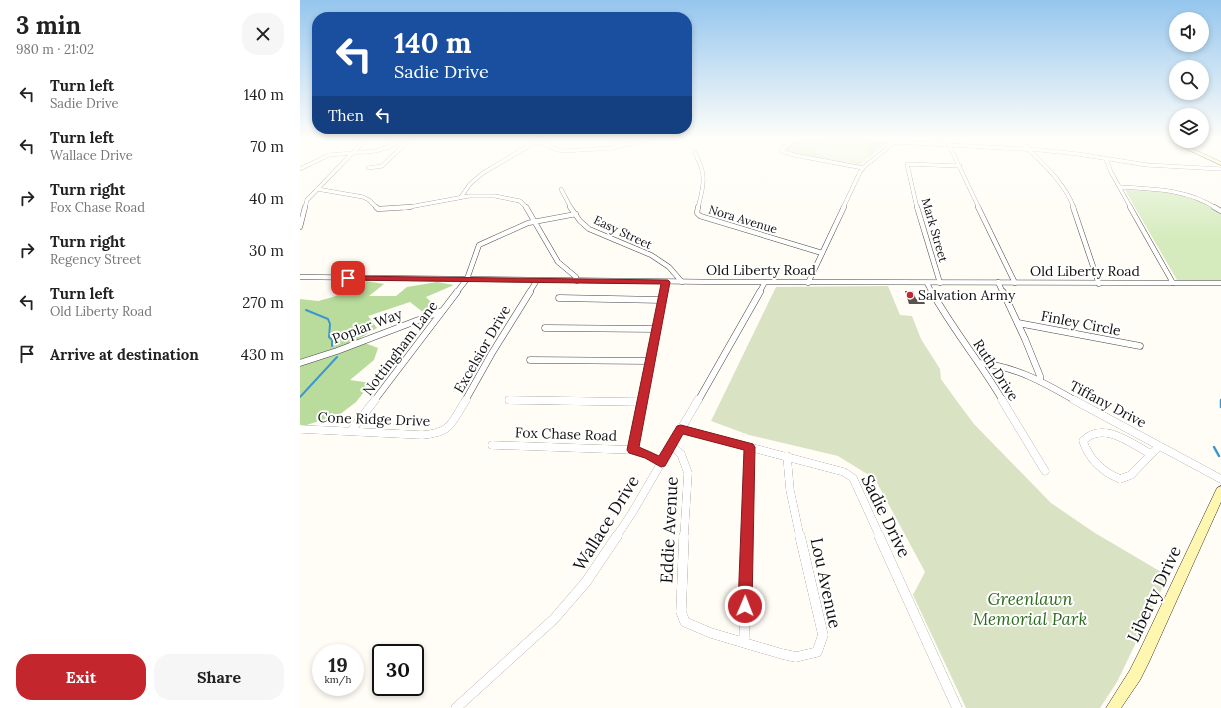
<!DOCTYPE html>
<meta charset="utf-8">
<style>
:root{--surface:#fff;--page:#f6f6f6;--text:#222;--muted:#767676;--accent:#c4262e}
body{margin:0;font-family:Lora,serif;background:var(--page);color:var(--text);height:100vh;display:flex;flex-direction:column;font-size:15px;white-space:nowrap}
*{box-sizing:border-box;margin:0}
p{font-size:13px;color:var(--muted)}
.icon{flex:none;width:22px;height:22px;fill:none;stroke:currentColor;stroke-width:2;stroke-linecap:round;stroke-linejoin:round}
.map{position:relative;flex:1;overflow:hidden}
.panel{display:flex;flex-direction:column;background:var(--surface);width:300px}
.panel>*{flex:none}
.hud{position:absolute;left:12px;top:12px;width:380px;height:122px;border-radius:16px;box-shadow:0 2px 6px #0003;background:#1a4fa0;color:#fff;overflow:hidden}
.tools{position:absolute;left:869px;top:12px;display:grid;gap:8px}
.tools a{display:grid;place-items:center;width:40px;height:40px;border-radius:50%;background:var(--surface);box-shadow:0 2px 6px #0003;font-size:20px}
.speed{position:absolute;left:12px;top:644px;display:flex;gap:8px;font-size:20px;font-weight:700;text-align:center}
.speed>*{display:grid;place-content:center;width:52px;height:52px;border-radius:50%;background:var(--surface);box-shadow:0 2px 6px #0003;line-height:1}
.speed small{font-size:10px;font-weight:400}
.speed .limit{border:2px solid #111;border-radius:6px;background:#fff;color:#111}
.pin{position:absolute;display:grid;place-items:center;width:34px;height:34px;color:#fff;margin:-17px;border-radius:8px;box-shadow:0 2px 6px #0006}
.me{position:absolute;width:44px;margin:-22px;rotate:1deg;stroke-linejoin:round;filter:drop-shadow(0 0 3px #0008)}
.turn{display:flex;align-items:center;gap:14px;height:84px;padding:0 16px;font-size:18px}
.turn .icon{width:52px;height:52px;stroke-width:2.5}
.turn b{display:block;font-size:28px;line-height:34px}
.then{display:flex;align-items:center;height:38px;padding:0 16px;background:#0003;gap:8px;font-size:15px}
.round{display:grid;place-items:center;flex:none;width:42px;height:42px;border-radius:16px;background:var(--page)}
.headline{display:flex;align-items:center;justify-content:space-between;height:68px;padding:0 16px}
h1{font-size:24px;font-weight:700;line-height:30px}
.primary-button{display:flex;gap:8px;margin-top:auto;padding:8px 16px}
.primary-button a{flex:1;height:46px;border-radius:16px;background:var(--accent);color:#fff;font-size:16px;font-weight:700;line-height:46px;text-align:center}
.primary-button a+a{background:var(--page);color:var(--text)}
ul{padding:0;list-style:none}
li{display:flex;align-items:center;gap:12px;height:52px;padding:0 16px}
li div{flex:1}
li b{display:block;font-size:15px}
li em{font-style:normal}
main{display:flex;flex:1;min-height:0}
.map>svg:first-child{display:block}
.green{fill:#d5ebbd}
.forest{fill:#b9dc9c}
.cemetery{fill:#d9e3c4}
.pitch{fill:#e6f2cf}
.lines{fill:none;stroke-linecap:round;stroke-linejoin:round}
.stream-far1{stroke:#3f96cf;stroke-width:2}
.stream{stroke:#3f96cf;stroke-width:2.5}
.building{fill:#5a524d}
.minor-far4-casing{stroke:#444;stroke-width:4}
.minor-far3-casing{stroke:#444;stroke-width:5.5}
.minor-far2-casing{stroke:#444;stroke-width:7}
.minor-far1-casing{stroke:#444;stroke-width:8}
.minor-casing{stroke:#444;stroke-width:10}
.secondary-casing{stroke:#333;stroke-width:1}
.minor-far4{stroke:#fff;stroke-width:3.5}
.minor-far3{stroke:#fff;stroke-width:4.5}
.minor-far2{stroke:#fff;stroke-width:6}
.minor-far1{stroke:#fff;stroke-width:8}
.minor{stroke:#fff;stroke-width:10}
.secondary{fill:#fff6b0;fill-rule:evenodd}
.route{fill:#c4262e;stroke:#7f191e}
.poi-dot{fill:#c4262e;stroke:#fff;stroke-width:1.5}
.labels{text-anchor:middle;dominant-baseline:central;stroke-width:4;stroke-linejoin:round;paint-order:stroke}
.far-street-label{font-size:12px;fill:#111;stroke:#fff}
.street-label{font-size:14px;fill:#111;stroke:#fff}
.poi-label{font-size:14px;fill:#111;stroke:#fff;text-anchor:start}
.near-street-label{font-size:17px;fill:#111;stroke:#fff}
.near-park-label{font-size:17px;font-style:italic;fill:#2f6b1f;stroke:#fff}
</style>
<main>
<section class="panel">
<div class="headline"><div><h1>3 min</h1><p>980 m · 21:02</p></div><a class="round"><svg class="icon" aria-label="close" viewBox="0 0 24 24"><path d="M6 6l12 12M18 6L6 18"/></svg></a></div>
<ul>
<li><svg class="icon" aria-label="left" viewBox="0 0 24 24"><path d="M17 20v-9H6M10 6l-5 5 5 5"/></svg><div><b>Turn left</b><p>Sadie Drive</p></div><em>140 m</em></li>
<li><svg class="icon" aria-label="left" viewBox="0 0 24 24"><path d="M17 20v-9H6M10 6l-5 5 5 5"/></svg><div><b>Turn left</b><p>Wallace Drive</p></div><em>70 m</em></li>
<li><svg class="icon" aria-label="right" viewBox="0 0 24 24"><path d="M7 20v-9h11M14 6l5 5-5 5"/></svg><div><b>Turn right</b><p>Fox Chase Road</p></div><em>40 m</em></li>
<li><svg class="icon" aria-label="right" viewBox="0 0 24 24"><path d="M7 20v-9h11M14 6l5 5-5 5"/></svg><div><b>Turn right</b><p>Regency Street</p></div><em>30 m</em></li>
<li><svg class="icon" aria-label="left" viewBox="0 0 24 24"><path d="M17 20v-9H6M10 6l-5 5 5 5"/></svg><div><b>Turn left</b><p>Old Liberty Road</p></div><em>270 m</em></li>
<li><svg class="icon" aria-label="arrive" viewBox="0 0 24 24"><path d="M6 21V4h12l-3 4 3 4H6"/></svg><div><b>Arrive at destination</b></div><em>430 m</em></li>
</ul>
<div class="primary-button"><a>Exit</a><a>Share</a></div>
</section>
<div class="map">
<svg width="921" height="708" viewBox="0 0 921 708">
<rect width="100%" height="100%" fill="#fffdf5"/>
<g class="green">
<path d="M 505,139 L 573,139 L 587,143 L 559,165 L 487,152 L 483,149 Z"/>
<path d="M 825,190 C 863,191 888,191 921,213 L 921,280 L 877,280 Z"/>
</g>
<path class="forest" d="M 67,281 L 84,284 L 69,296 L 96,296 L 107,287 L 137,282 L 154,285 L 126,297 L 135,306 L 124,313 L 110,302 L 68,316 L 77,328 L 57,340 L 78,348 L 74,360 L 50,380 L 71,383 L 56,402 L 39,415 L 0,427 L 0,299 L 18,301 L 33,297 Z"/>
<path class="cemetery" d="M 588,286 L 600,315 L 612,316 L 621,339 L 640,369 L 641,379 L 659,404 L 674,424 L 751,503 L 795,533 L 868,576 L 817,682 L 800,708 L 666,708 L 613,595 L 625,572 L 575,479 L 538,456 L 449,435 L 411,421 L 476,287 Z"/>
<path class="pitch" d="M 544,141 L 558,141 L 566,144 L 569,158 C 559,165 532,164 522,157 C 519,155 517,152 514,150 L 516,143 Z"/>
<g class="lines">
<g class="stream-far1">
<path d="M 6,310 L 28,319 L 30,324 L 29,337 L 32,340 L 32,346"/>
<path d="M 0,397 L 37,357"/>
</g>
<g class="stream">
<path d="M 921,400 L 921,407"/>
<path d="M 914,447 L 919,456"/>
</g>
</g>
<path class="building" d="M 605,291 L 613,291 L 616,299 L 623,299 L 625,304 L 609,304 Z"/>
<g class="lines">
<g class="minor-far4-casing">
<g id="minor-far4">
<path d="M 310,139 L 319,146"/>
<path d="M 436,139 L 439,141"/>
<path d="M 500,139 L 486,146 L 481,151 L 494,155 L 563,168"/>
<path d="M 582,139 L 595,142 L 741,150 L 778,154 L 847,165 L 921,169"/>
<path d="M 718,139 C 738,160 764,180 774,208"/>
<path d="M 649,145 L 679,208"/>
<path d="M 395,152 C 396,157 400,162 401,167 C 406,180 401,195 398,208"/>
<path d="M 806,159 L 811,172 L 831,208"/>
<path d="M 68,168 L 82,166 L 107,142 L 103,140"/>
<path d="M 0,169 L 29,155 L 75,151 L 89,147 L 103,139"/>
<path d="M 820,187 C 853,189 887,189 916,208"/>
<path d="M 17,189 L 63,197 L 69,200 L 77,208"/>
<path d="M 261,189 L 271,208"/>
<path d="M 161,197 L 170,184 L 183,173 L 235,142 C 246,142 252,150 263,151 L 312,148 L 349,139"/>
<path d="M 5,208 L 7,200 L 66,139"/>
<path d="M 104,208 L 169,196 L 195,196 L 220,201 L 227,208"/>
<path d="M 543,208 L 560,172 L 565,166 L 595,142"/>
<path d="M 617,208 L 607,164 L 660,166"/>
</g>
</g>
<g class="minor-far3-casing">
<g id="minor-far3">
<path d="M 76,207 L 78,209 L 110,207"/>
<path d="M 226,207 L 258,262 L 276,277 L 277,281"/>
<path d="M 270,207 L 280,221 L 289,229 L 351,255 L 369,267 L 382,282"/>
<path d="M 398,207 L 397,213 L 400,216 L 522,253"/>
<path d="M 617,207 L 640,283"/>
<path d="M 678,207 L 715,283"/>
<path d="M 773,207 L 799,284"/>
<path d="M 830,207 L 873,283"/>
<path d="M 914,207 L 921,211"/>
<path d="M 0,227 L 5,207"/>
<path d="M 0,277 L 422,282 L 921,283"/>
<path d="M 698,282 L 703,293"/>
<path d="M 508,283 L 544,207"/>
<path d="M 627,283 L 632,293"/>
<path d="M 156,293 L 167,279 L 179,245 L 228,223 L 276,214"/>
<path d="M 229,293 L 237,280"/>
<path d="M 364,293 L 366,282"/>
<path d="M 459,293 L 465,282"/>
</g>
</g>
<g class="minor-far2-casing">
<g id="minor-far2">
<path d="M 632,292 C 653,330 681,363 703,401"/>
<path d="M 703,292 L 725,339 L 740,376 L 740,381"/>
<path d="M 259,298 L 362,300"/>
<path d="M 718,323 L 840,346"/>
<path d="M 245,328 L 357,329"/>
<path d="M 230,360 L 351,361"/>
<path d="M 0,363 L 37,351 L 142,311"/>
<path d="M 679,363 C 715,366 745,383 776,401"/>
<path d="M 209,400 L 258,401"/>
<path d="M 74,401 L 157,292"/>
<path d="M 165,401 L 192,353 L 230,292"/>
<path d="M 343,401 L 364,292"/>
<path d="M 398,401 L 460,292"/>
</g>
</g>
<g class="minor-far1-casing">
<g id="minor-far1">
<path d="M 209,400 L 343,402"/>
<path d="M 702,400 L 745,471"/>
<path d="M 774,400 L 921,479"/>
<path d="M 0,429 L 122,435 C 152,433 151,423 166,400"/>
<path d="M 381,429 L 544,472 L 553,478 L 580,537"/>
<path d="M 51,431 L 75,400"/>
<path d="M 192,445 L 333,450 L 349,455 L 361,463"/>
<path d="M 371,445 L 381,454 L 388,473 L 384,537"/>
<path d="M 333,450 L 343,400"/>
<path d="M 851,454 C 832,444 802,420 783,441 C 789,459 803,472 820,479 L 831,475 L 859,446"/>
<path d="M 487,456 L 490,490 L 500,537"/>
<path d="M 316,537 L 332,513 L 398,400"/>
<path d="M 447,537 L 449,447"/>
</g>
</g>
<g class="minor-casing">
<g id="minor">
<path d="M 384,536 L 381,612 L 385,622 L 411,633 L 482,654 L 496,657 L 517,652 L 523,635 L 500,536"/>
<path d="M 579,536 L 657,708"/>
<path d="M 444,642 L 447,536"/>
<path d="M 156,708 L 254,619 L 286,582 L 317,536"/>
</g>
</g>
<g class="secondary-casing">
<g id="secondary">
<path d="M 865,139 L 872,139 L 921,162 L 921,165 Z"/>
<path d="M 921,486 L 921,502 L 849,662 L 840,680 L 821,708 L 806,708 L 830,670 L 839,652 L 917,488 Z"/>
</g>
</g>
<use href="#minor-far4" class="minor-far4"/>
<use href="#minor-far3" class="minor-far3"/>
<use href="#minor-far2" class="minor-far2"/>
<use href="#minor-far1" class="minor-far1"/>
<use href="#minor" class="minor"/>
<use href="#secondary" class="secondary"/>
</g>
<linearGradient id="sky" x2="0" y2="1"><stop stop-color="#95c6ee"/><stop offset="0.58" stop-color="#fffefa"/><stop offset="1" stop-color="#fffefa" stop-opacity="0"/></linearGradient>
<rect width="921" height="239" fill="url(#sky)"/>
<path class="route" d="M 45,276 L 368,280 L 370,282 L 339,447 L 359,456 L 377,426 L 381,425 L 453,444 L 455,447 L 452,606 L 450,611 L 445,613 L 440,611 L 438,606 L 444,450 L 383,434 L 365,466 L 361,467 L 345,458 L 329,453 L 327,450 L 361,284 L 48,280 L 44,278 Z"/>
<circle class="poi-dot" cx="610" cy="295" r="4"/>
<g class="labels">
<g class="far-street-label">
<text transform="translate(443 219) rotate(17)">Nora Avenue</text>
<text transform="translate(635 230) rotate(74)">Mark Street</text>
<text transform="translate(323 232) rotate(25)">Easy Street</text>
</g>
<g class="street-label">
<text x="461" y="270">Old Liberty Road</text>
<text x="785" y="271">Old Liberty Road</text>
<text transform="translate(781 323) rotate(11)">Finley Circle</text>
<text transform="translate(67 326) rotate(-21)">Poplar Way</text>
<text transform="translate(100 348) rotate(-53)">Nottingham Lane</text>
<text transform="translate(182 349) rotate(-60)">Excelsior Drive</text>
<text transform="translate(696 370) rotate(57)">Ruth Drive</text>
<text transform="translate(808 404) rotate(28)">Tiffany Drive</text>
<text transform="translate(74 419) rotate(2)">Cone Ridge Drive</text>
<text transform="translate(266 434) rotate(2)">Fox Chase Road</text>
</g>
<g class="poi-label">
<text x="618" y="295">Salvation Army</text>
</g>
<g class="near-street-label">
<text transform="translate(586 516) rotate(64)">Sadie Drive</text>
<text transform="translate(306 523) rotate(-58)">Wallace Drive</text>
<text transform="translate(369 530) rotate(-87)">Eddie Avenue</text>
<text transform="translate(526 583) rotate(78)">Lou Avenue</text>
<text transform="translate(854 594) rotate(-65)">Liberty Drive</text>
</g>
<g class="near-park-label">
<text x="730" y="599">Greenlawn<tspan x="730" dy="20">Memorial Park</tspan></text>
</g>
</g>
</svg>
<div class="tools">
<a><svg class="icon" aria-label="sound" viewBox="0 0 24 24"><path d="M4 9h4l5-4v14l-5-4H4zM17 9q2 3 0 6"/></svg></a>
<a><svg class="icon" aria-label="search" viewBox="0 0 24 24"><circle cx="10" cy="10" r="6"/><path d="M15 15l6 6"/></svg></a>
<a><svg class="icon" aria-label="layers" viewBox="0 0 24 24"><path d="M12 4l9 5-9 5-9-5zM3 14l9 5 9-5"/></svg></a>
</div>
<div class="speed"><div>19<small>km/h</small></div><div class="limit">30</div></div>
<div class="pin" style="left:48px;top:278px;background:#d93025"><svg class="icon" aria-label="arrive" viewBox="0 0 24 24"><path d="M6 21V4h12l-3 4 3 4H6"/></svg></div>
<svg class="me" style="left:445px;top:606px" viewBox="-20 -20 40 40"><circle r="17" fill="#c4262e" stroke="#fff" stroke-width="3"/><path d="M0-11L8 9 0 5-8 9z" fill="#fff"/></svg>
<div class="hud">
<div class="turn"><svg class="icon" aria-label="left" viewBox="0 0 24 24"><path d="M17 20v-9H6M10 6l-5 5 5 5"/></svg><div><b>140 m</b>Sadie Drive</div></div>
<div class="then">Then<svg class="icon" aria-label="left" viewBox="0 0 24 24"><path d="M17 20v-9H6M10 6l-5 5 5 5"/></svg></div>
</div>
</div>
</main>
